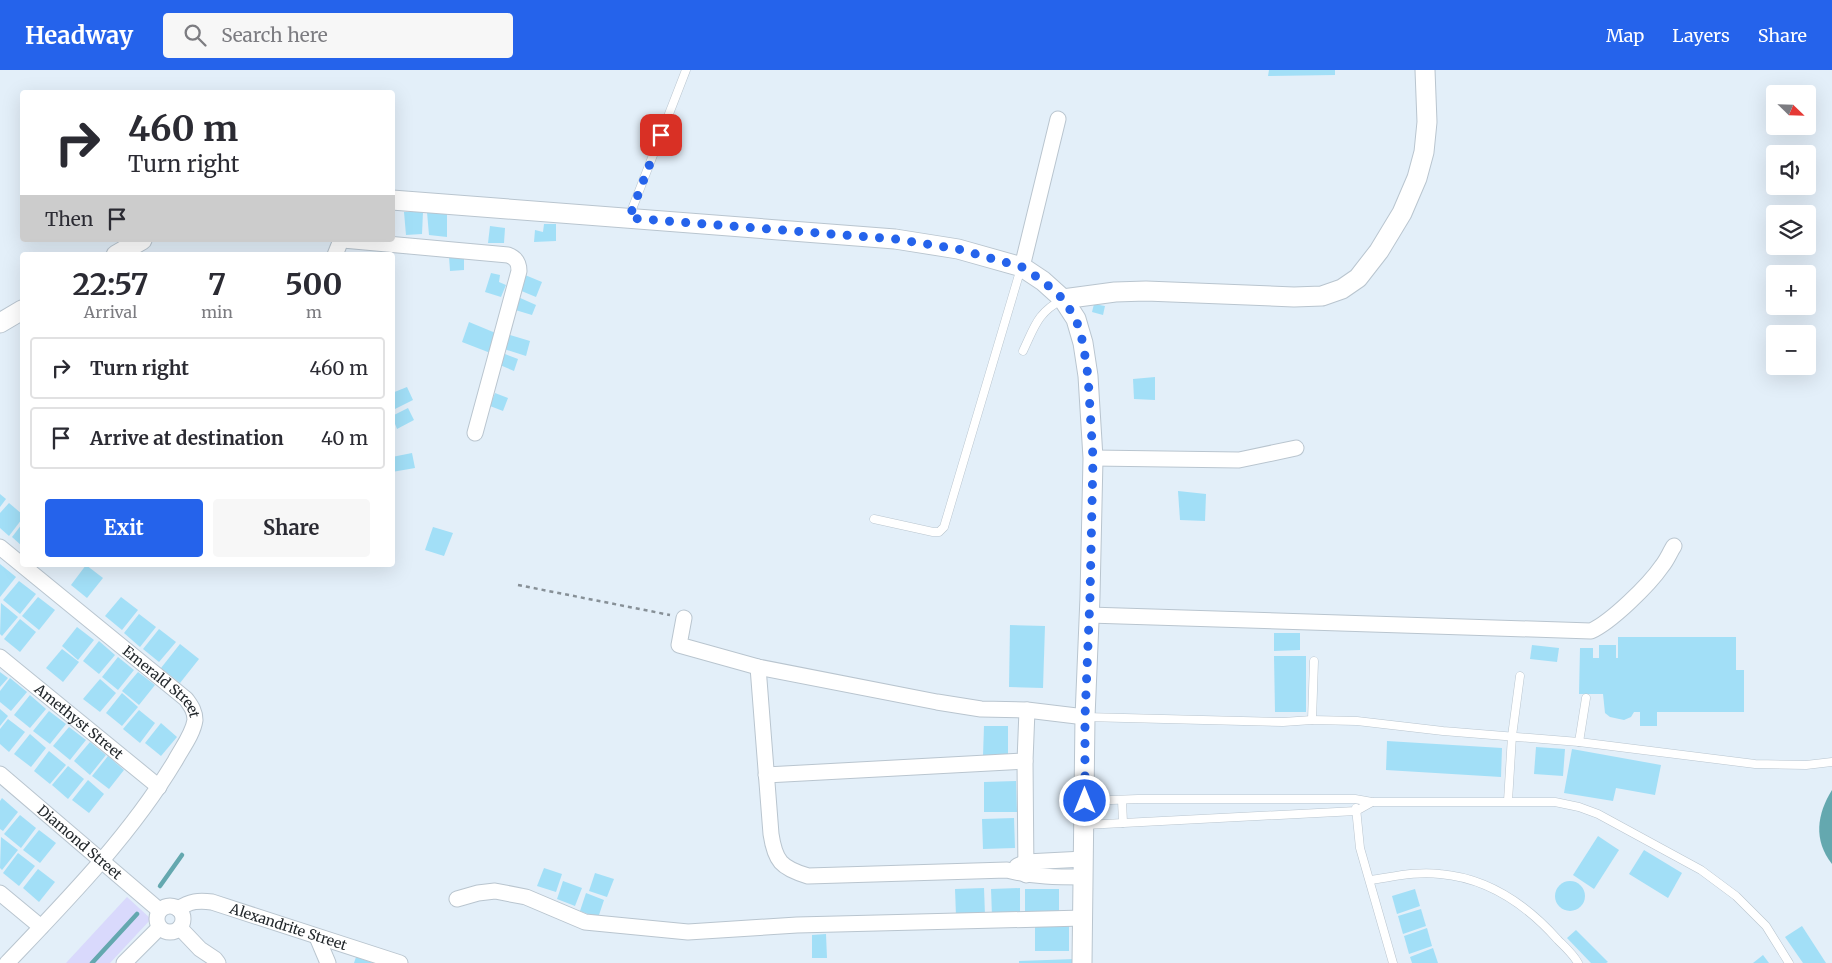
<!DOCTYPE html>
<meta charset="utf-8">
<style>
:root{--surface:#fff;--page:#f7f7f7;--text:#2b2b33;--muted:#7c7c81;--line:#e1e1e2;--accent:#2563eb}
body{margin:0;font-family:Merriweather,serif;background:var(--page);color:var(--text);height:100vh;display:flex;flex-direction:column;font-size:19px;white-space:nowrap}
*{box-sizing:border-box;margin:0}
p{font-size:16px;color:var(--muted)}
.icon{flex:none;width:28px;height:28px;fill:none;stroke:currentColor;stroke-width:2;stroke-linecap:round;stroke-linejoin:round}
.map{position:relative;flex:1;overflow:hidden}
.drawer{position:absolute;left:20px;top:182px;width:375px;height:315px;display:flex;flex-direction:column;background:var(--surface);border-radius:5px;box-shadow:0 5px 20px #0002}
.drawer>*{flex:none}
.banner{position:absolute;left:20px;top:20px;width:375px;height:152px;border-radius:5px;box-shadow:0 5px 20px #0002;background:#fff;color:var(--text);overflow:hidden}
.needle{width:32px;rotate:113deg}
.buttons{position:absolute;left:1766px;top:15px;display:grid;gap:10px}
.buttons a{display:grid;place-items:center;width:50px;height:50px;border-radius:5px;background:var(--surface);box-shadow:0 5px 20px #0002;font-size:25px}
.pin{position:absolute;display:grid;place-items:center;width:42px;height:42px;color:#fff;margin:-21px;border-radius:10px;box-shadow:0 2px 8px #0006}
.me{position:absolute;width:55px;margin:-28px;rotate:0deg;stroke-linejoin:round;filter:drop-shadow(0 0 4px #0008)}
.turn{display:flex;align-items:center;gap:18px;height:105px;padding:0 25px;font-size:22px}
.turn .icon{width:65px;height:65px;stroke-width:2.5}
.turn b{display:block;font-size:35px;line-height:42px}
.then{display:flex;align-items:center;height:48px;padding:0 25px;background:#0003;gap:10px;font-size:19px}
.eta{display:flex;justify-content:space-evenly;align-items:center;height:85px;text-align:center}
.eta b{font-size:30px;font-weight:700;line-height:35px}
.action{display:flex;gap:10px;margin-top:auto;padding:10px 25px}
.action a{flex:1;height:58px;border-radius:5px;background:var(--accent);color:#fff;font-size:20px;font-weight:700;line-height:58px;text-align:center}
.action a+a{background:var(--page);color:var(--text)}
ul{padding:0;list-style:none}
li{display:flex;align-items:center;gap:15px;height:62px;margin:0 10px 8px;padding:0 15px;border:2px solid var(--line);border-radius:5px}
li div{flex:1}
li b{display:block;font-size:19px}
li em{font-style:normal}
header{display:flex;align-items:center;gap:30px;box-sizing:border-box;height:70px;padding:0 25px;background:var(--accent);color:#fff}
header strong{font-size:24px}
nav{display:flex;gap:28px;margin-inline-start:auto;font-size:18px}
.search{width:350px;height:45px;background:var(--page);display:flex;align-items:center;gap:12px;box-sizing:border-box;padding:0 18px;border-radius:5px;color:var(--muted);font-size:19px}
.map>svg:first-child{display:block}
.green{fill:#d9d9fc}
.water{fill:#64a8af}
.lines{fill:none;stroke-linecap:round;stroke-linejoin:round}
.stream{stroke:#64a8af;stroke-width:4.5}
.building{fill:#a2dff7}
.service-casing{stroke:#b9c5cf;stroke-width:9}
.minor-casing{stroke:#b9c5cf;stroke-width:17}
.tertiary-casing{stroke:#b9c5cf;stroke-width:21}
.path{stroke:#879097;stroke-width:2.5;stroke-dasharray:4 4;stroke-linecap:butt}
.service{stroke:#fff;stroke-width:8}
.minor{stroke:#fff;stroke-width:15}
.tertiary{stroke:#fff;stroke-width:19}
.route{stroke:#2563eb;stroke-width:9;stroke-dasharray:0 16.2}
.labels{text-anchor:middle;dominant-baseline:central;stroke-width:4;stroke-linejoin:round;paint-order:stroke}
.street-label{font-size:14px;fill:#23282c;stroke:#e3eff9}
</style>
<header>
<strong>Headway</strong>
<div class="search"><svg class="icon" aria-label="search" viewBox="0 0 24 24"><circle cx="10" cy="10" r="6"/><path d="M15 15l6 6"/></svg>Search here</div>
<nav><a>Map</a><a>Layers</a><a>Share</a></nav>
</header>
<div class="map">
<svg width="1832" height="893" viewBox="0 0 1832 893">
<rect width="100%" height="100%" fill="#e3eff9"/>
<path class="green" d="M 127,827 L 151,849 L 110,893 L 66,893 Z"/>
<path class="water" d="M 1832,720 L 1832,794 C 1813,770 1817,744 1832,720 Z"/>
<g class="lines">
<g class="stream">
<path d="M 160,816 L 182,785"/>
<path d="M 92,893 L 137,844"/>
</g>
</g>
<g class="building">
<path d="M 1269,0 L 1335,0 L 1335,5 L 1268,6 Z"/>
<path d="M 404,142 L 423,142 L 422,164 L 406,165 Z"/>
<path d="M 427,142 L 447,143 L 447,167 L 429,165 Z"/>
<path d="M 544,154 L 556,154 L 556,171 L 534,172 L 535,160 L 543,162 Z"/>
<path d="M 490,156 L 505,158 L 504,173 L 488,173 Z"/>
<path d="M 449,186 L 464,186 L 464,200 L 450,201 Z"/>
<path d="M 491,203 L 500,205 L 499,212 L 506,215 L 501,227 L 485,222 Z"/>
<path d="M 525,205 L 542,212 L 536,227 L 519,220 Z"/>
<path d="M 518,227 L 536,235 L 532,245 L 512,239 Z"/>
<path d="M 1094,234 L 1105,236 L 1103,245 L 1092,242 Z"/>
<path d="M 469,252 L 498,264 L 493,284 L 462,272 Z"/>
<path d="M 510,265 L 530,271 L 526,286 L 504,279 Z"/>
<path d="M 505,284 L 518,289 L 514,301 L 500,295 Z"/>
<path d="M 1155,307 L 1155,330 L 1134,329 L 1133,309 Z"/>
<path d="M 407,317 L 413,330 L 395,339 L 392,333 L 392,323 Z"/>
<path d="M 495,323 L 508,328 L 503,341 L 490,336 Z"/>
<path d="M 408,338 L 414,350 L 397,359 L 392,346 Z"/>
<path d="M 412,383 L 415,398 L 392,402 L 392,387 Z"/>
<path d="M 1178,421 L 1206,424 L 1205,451 L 1180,450 Z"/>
<path d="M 0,424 L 6,429 L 0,437 Z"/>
<path d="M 9,433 L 22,444 L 22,449 L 9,466 L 0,458 L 0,443 Z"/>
<path d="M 22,454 L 22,476 L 12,467 Z"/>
<path d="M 433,457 L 453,463 L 444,486 L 425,480 Z"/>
<path d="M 0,494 L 16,507 L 0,527 Z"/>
<path d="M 86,495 L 103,508 L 87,528 L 71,515 Z"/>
<path d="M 19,511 L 36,524 L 20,544 L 3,530 Z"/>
<path d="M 38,527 L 55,540 L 39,560 L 22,546 Z"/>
<path d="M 121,527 L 138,540 L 122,560 L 105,546 Z"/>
<path d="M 1,533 L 18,547 L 2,566 L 0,564 Z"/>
<path d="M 139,544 L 156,557 L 140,577 L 124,563 Z"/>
<path d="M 20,549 L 36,562 L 20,582 L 4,569 Z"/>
<path d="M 1010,555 L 1045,556 L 1043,618 L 1009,617 Z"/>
<path d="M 77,557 L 94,570 L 78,590 L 62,576 Z"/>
<path d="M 159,559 L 176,572 L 159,592 L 143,579 Z"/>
<path d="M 1274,563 L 1300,563 L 1300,580 L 1274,581 Z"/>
<path d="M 1618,567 L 1736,567 L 1736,600 L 1744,600 L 1744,642 L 1657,642 L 1657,656 L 1640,656 L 1640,642 L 1634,642 L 1631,647 L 1624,650 L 1610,647 L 1605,643 L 1603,624 L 1579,624 L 1580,578 L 1593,578 L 1593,588 L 1599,588 L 1599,575 L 1616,575 L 1616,588 L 1618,588 Z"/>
<path d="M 99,571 L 115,585 L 99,604 L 83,591 Z"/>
<path d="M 180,574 L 199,589 L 180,613 L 161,598 Z"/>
<path d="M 1532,575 L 1559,578 L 1557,592 L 1530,589 Z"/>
<path d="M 62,579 L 79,592 L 63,612 L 46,598 Z"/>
<path d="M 1274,586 L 1306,586 L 1306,642 L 1275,642 Z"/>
<path d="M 118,587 L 134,600 L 118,620 L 102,607 Z"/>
<path d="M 0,602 L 8,608 L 0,617 Z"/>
<path d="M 138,602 L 155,615 L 139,635 L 122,621 Z"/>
<path d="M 10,608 L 27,622 L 11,641 L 0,632 L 0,621 Z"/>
<path d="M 100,609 L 116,623 L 100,642 L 83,629 Z"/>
<path d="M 122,623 L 138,637 L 122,656 L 106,643 Z"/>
<path d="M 30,625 L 46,639 L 30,658 L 14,645 Z"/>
<path d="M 0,639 L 8,646 L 0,656 Z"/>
<path d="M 139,640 L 155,653 L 140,673 L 123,659 Z"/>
<path d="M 49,641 L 66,654 L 50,674 L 33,661 Z"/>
<path d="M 8,649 L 25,662 L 9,682 L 0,674 L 0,659 Z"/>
<path d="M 161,653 L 177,667 L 161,686 L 145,673 Z"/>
<path d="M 984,656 L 1008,656 L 1008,686 L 983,686 Z"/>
<path d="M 69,657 L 86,670 L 70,690 L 53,676 Z"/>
<path d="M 30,664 L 46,678 L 31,697 L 14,684 Z"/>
<path d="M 1387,671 L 1502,678 L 1501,707 L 1386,700 Z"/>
<path d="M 90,672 L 106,685 L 90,705 L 74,691 Z"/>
<path d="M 1536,677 L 1565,679 L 1563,706 L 1534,704 Z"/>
<path d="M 1572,679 L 1661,695 L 1655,725 L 1616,718 L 1613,731 L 1564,723 Z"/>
<path d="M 49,681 L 66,695 L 50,714 L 34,701 Z"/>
<path d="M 108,686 L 124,700 L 109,719 L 92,706 Z"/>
<path d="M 68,696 L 84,709 L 68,729 L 52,715 Z"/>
<path d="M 88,710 L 104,724 L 89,743 L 72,730 Z"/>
<path d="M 1016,711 L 1017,742 L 984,742 L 984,712 Z"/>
<path d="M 2,728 L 18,742 L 3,761 L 0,759 L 0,731 Z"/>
<path d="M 20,745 L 36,758 L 21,778 L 4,764 Z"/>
<path d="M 1014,748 L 1015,778 L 983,779 L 982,749 Z"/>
<path d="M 39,760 L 56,773 L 40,793 L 23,780 Z"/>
<path d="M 1598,766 L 1619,780 L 1594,819 L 1573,805 Z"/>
<path d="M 1,767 L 18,780 L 2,800 L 0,798 Z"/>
<path d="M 1644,780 L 1682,803 L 1668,828 L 1629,804 Z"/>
<path d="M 18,783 L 35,796 L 19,816 L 3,803 Z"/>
<path d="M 544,798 L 562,804 L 556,822 L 537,816 Z"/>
<path d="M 38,799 L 55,812 L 39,832 L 23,818 Z"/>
<path d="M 595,803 L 614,809 L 607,827 L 589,821 Z"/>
<circle cx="1570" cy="826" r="15"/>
<path d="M 563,811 L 582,818 L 575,836 L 557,829 Z"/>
<path d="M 984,818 L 985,845 L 956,846 L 955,819 Z"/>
<path d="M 1020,818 L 1020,845 L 992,846 L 991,819 Z"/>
<rect x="1025" y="819" width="34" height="26"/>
<path d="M 1415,819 L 1420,836 L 1397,844 L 1392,826 Z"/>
<path d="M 586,823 L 604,830 L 598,848 L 580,841 Z"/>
<path d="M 1421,839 L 1426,856 L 1403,864 L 1398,846 Z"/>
<path d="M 1069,854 L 1069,881 L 1035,881 L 1035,855 Z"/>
<path d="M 1802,856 L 1826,893 L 1803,893 L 1785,867 Z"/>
<path d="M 1427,858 L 1432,876 L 1409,884 L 1404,866 Z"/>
<path d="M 1576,860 L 1608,892 L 1606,893 L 1591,893 L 1567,868 Z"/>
<path d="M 826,864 L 827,888 L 812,888 L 812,865 Z"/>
<path d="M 1433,878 L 1438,893 L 1412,893 L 1410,887 Z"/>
<path d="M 1763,885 L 1769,893 L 1753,893 Z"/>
<path d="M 356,887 L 373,893 L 354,893 Z"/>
<path d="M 1075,889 L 1075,893 L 1019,893 L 1019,891 Z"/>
</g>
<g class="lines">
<g class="service-casing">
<g id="service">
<path d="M 629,147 L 686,0"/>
<path d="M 1023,281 C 1035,256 1037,243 1063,229"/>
<path d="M 874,449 L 933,462 L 939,462 L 944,457 L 1021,198"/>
<path d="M 1085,647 L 1283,652 L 1312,650 L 1357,651 L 1443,661 L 1579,672 L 1755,694 L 1806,695 L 1832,692"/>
<path d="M 1312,650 L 1314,591"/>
<path d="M 1579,672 L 1586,628"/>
<path d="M 1122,730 L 1123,753"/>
<path d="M 1085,731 L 1138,729 L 1355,729 L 1372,732 L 1555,732 L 1579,737 L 1598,744 L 1701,800 L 1736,826 L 1766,856 L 1789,893"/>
<path d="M 1508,731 L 1512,666 L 1520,606"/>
<path d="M 1356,738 L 1360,778 L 1393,893"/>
<path d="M 1085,755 L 1356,741 L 1372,732"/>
<path d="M 1371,810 C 1393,807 1416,801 1440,804 C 1487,808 1527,835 1558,870 C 1565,877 1573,884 1578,893"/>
</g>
</g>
<g class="minor-casing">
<g id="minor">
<path d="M 343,170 L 508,185 C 516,188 519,192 519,201 L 475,363"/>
<path d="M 335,185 L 341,170"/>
<path d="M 1022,197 L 1058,49"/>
<path d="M 1093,388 L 1239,390 L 1296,378"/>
<path id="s1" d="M 0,477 L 186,629 C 191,636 195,641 195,650 C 193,664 182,678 175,691 C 130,766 67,830 7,893"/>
<path d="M 1089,545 L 1591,561 C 1611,552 1649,515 1662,496 C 1667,490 1670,482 1674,476"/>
<path d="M 684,548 L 679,575 L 758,597 L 937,632 L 981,639 L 1027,640 L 1085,647"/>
<path id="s2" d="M 0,587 L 159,717"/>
<path d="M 758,597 L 771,764 C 775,791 781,798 808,806 L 1007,800 C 1033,807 1058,807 1084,807"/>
<path id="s3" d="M 0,704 L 159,840"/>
<path d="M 766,705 L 1025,691"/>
<path d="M 1017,796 L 1026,792 L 1084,789"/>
<path d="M 1026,805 L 1025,691 L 1027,640"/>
<path d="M 0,823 L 41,857"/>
<path d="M 457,829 L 478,823 L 495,821 L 526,827 L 585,852 L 688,862 L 797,855 L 1083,848"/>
<circle cx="170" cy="849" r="13"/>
<path id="s4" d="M 178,839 C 190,831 199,830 212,832 L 400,893"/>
<path d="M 180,858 L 200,879 L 215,889 L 218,893"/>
<path d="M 317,867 L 328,893"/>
<path d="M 124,893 L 159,858"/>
</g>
</g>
<g class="tertiary-casing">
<g id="tertiary">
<path d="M 392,130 L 895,169 L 958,179 L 1022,197 L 1043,211 L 1063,229 L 1076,249 L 1083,273 L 1088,306 L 1093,388 L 1090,527 L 1085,647 L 1082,893"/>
<path d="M 116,185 L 142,170"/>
<path d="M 1063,229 L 1115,222 L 1146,221 L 1294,227 L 1322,226 L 1342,219 L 1358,208 L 1379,181 L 1402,143 L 1417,108 L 1424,82 L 1427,52 L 1425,0"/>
<path d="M 0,253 L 22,240"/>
</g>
</g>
<path class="path" d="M 518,515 L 670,545"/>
<use href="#service" class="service"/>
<use href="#minor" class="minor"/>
<use href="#tertiary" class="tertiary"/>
</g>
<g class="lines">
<path class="route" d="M 661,65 L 629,148 L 895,169 L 958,179 L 1022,197 L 1043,211 L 1063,229 L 1076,249 L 1083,273 L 1088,306 L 1093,388 L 1090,527 L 1085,647 L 1085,731"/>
</g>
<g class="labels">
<g class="street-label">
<text stroke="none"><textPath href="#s1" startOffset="211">Emerald Street</textPath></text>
<text stroke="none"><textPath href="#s2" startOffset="102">Amethyst Street</textPath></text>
<text stroke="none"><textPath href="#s3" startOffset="105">Diamond Street</textPath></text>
<text stroke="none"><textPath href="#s4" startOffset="116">Alexandrite Street</textPath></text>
</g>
</g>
</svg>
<div class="buttons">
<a><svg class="needle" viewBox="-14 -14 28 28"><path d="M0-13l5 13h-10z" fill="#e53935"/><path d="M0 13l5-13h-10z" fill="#7c7c81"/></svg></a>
<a><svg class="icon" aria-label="sound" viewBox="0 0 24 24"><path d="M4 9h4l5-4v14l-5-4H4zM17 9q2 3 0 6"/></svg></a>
<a><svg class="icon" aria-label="layers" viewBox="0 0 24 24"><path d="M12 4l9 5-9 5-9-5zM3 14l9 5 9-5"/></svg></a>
<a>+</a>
<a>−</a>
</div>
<div class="pin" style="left:661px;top:65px;background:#d93025"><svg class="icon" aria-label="arrive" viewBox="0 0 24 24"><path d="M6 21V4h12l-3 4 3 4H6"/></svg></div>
<svg class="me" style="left:1085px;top:731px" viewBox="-20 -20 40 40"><circle r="17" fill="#2563eb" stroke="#fff" stroke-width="3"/><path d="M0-11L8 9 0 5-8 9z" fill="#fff"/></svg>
<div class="banner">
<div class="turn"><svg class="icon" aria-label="right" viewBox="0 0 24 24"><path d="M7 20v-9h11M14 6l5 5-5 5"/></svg><div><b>460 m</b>Turn right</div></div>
<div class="then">Then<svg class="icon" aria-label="arrive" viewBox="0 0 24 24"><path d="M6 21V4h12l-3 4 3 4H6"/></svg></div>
</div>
<section class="drawer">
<div class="eta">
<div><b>22:57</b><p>Arrival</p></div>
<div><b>7</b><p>min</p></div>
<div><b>500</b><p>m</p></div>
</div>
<ul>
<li><svg class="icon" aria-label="right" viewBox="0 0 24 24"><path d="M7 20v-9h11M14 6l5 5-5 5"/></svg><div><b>Turn right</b></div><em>460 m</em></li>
<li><svg class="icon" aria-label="arrive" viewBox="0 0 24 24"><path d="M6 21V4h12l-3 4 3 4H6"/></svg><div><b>Arrive at destination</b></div><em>40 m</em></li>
</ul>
<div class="action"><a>Exit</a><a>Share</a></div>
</section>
</div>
